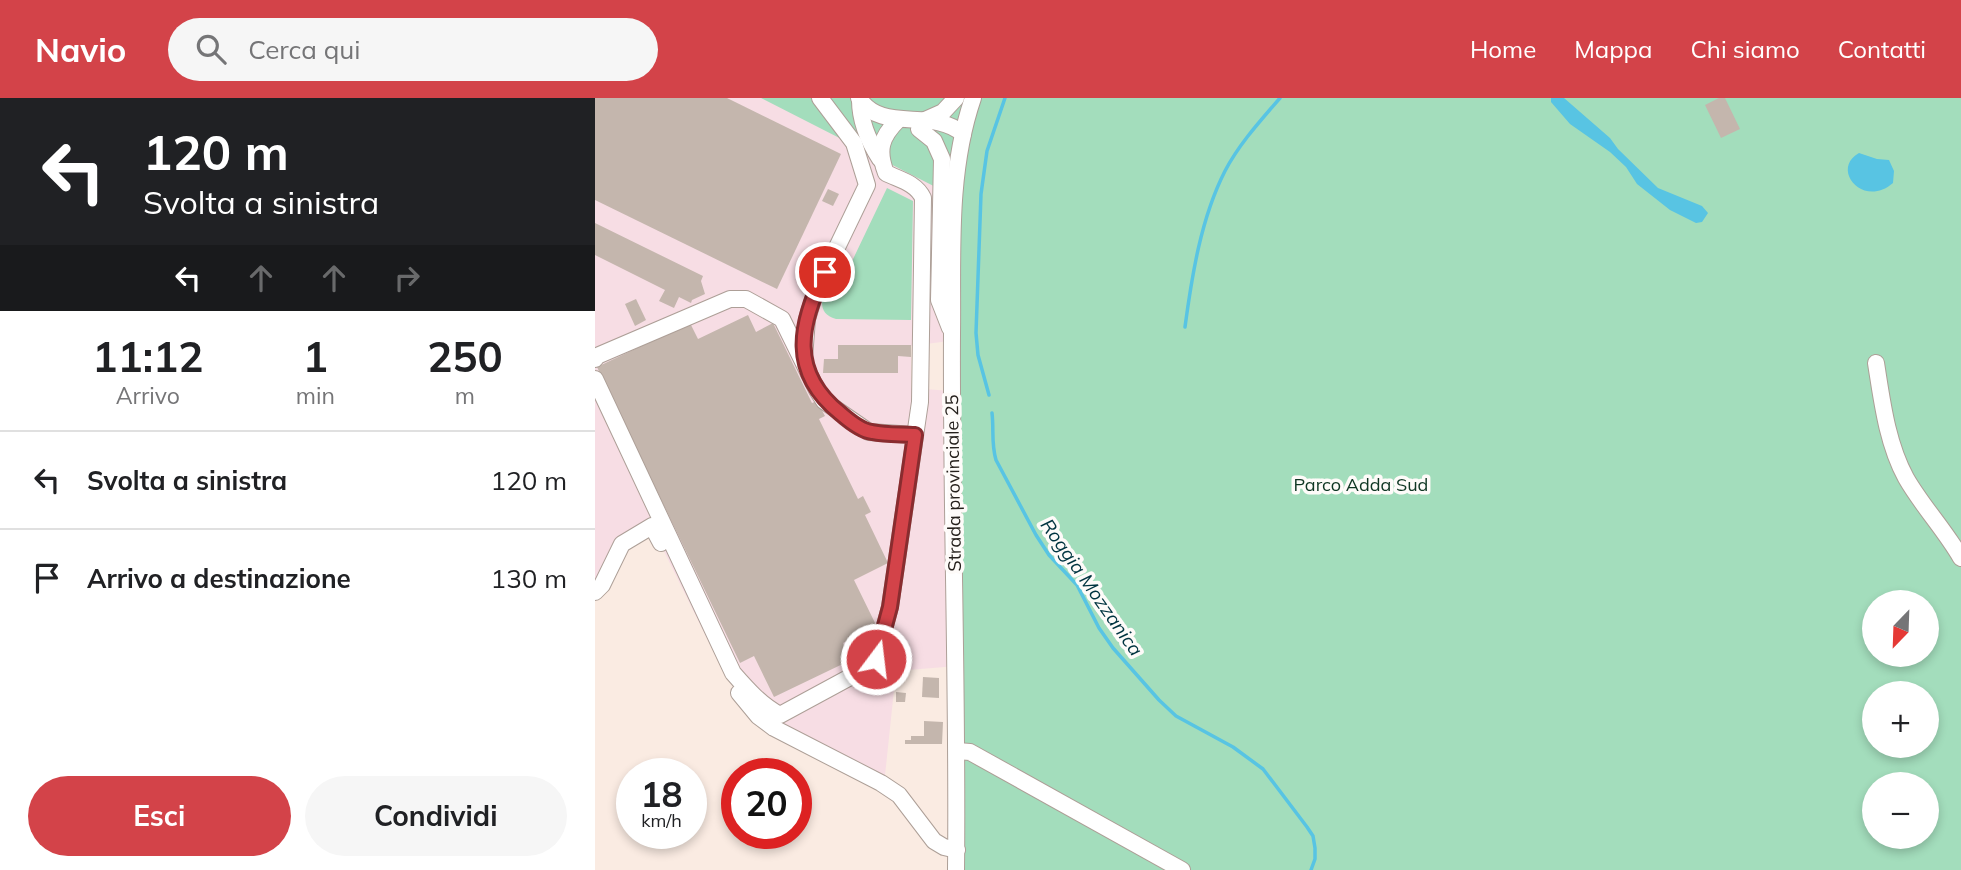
<!DOCTYPE html>
<html lang="it">
<meta charset="utf-8">
<style>
:root{--surface:#fff;--page:#f6f6f6;--text:#202124;--muted:#757577;--line:#e0e0e0;--accent:#d34349}
body{margin:0;font-family:Mulish,sans-serif;background:var(--page);color:var(--text);height:100vh;display:flex;flex-direction:column;font-size:26px;white-space:nowrap}
*{box-sizing:border-box;margin:0}
p{font-size:23px;color:var(--muted)}
.icon{flex:none;width:38px;height:38px;fill:none;stroke:currentColor;stroke-width:2;stroke-linecap:round;stroke-linejoin:round}
.map{position:relative;flex:1;overflow:hidden}
.sheet{display:flex;flex-direction:column;background:var(--surface);width:595px}
.sheet>*{flex:none}
.top-card{background:#202124;color:#fff;overflow:hidden}
.needle{width:46px;rotate:203deg}
.fabs{position:absolute;left:1267px;top:492px;display:grid;gap:14px}
.fabs a{display:grid;place-items:center;width:77px;height:77px;border-radius:50%;background:var(--surface);box-shadow:0 4px 10px #0003;font-size:35px}
.speed{position:absolute;left:21px;top:660px;display:flex;gap:14px;font-size:35px;font-weight:700;text-align:center}
.speed>*{display:grid;place-content:center;width:91px;height:91px;border-radius:50%;background:var(--surface);box-shadow:0 4px 10px #0003;line-height:1}
.speed small{font-size:18px;font-weight:400}
.speed .limit{border:10px solid #d22;background:#fff;color:#111}
.pin{position:absolute;display:grid;place-items:center;width:60px;height:60px;color:#fff;margin:-30px;border:4px solid #fff;border-radius:50%;box-shadow:0 2px 7px #0007}
.me{position:absolute;width:77px;margin:-38px;rotate:15deg;stroke-linejoin:round;filter:drop-shadow(0 0 5px #0008)}
.turn{display:flex;align-items:center;gap:24px;height:147px;padding:0 28px;font-size:32px}
.turn .icon{width:91px;height:91px;stroke-width:2.5}
.turn b{display:block;font-size:49px;line-height:60px}
.lanes{display:flex;align-items:center;height:66px;padding:0 28px;background:#0003;justify-content:center;gap:35px;direction:ltr}
.lanes .off{opacity:.35}
.eta{display:flex;justify-content:space-evenly;align-items:center;height:119px;text-align:center}
.eta b{font-size:42px;font-weight:700;line-height:49px}
.cta{display:flex;gap:14px;margin-top:auto;padding:14px 28px}
.cta a{flex:1;height:80px;border-radius:42px;background:var(--accent);color:#fff;font-size:28px;font-weight:700;line-height:80px;text-align:center}
.cta a+a{background:var(--page);color:var(--text)}
ul{padding:0;list-style:none}
li{display:flex;align-items:center;gap:21px;height:98px;padding:0 28px;border-top:2px solid var(--line)}
li div{flex:1}
li b{display:block;font-size:26px}
li em{font-style:normal}
header{display:flex;align-items:center;gap:42px;box-sizing:border-box;height:98px;padding:0 35px;background:var(--accent);color:#fff}
header strong{font-size:33px}
nav{display:flex;gap:38px;margin-inline-start:auto;font-size:24px}
.search{width:490px;height:63px;background:var(--page);display:flex;align-items:center;gap:18px;box-sizing:border-box;padding:0 24px;border-radius:38px;color:var(--muted);font-size:26px}
main{display:flex;flex:1;min-height:0}
.map>svg:first-child{display:block}
.industrial{fill:#f7dde4}
.green{fill:#a3ddbc;fill-rule:evenodd}
.water{fill:#58c4e3}
.lines{fill:none;stroke-linecap:round;stroke-linejoin:round}
.stream{stroke:#58c4e3;stroke-width:3.5}
.building{fill:#c4b6ad}
.minor-casing{stroke:#ad9f97;stroke-width:18}
.minor{stroke:#fff;stroke-width:16}
.route-casing{stroke:#892c2f;stroke-width:18}
.route{stroke:#d34349;stroke-width:12}
.labels{text-anchor:middle;dominant-baseline:central;stroke-width:7;stroke-linejoin:round;paint-order:stroke}
.street-label{font-size:18px;fill:#25201c;stroke:#fefbf9}
.park-label{font-size:18px;fill:#0f3623;stroke:#fefbf9}
.water-label{font-size:19px;font-style:italic;fill:#003440;stroke:#fefbf9}
</style>
<header>
<strong>Navio</strong>
<div class="search"><svg class="icon" aria-label="search" viewBox="0 0 24 24"><circle cx="10" cy="10" r="6"/><path d="M15 15l6 6"/></svg>Cerca qui</div>
<nav><a>Home</a><a>Mappa</a><a>Chi siamo</a><a>Contatti</a></nav>
</header>
<main>
<section class="sheet">
<div class="top-card">
<div class="turn"><svg class="icon" aria-label="left" viewBox="0 0 24 24"><path d="M17 20v-9H6M10 6l-5 5 5 5"/></svg><div><b>120 m</b>Svolta a sinistra</div></div>
<div class="lanes"><svg class="icon" aria-label="left" viewBox="0 0 24 24"><path d="M17 20v-9H6M10 6l-5 5 5 5"/></svg><svg class="icon off" aria-label="ahead" viewBox="0 0 24 24"><path d="M12 20V5M6 11l6-6 6 6"/></svg><svg class="icon off" aria-label="ahead" viewBox="0 0 24 24"><path d="M12 20V5M6 11l6-6 6 6"/></svg><svg class="icon off" aria-label="right" viewBox="0 0 24 24"><path d="M7 20v-9h11M14 6l5 5-5 5"/></svg></div>
</div>
<div class="eta">
<div><b>11:12</b><p>Arrivo</p></div>
<div><b>1</b><p>min</p></div>
<div><b>250</b><p>m</p></div>
</div>
<ul>
<li><svg class="icon" aria-label="left" viewBox="0 0 24 24"><path d="M17 20v-9H6M10 6l-5 5 5 5"/></svg><div><b>Svolta a sinistra</b></div><em>120 m</em></li>
<li><svg class="icon" aria-label="arrive" viewBox="0 0 24 24"><path d="M6 21V4h12l-3 4 3 4H6"/></svg><div><b>Arrivo a destinazione</b></div><em>130 m</em></li>
</ul>
<div class="cta"><a>Esci</a><a>Condividi</a></div>
</section>
<div class="map">
<svg width="1366" height="772" viewBox="0 0 1366 772">
<rect width="100%" height="100%" fill="#faebe2"/>
<path class="industrial" d="M 0,0 L 375,0 L 354,243 L 316,248 L 316,290 L 356,293 L 362,568 L 301,573 L 289,687 L 197,641 L 147,599 L 128,573 L 57,429 L 27,446 L 0,494 Z"/>
<g class="green">
<path d="M 166,0 L 1366,0 L 1366,772 L 365,772 L 362,282 L 366,102 ZM 1279,504 L 1332,504 L 1332,556 L 1279,556 ZM 1279,595 L 1332,595 L 1332,648 L 1279,648 ZM 1279,686 L 1332,686 L 1332,738 L 1279,738 Z"/>
<path d="M 292,90 L 318,103 L 316,222 L 241,221 C 216,214 231,191 238,175 L 249,180 Z"/>
</g>
<g class="water">
<path d="M 956,0 L 969,0 L 1015,40 L 1023,51 L 1063,90 L 1107,108 L 1113,115 L 1107,124 L 1101,125 L 1075,112 L 1042,86 L 1031,69 L 1015,54 L 975,26 L 956,4 Z"/>
<path d="M 1264,55 L 1282,61 L 1294,62 L 1299,73 L 1298,85 C 1268,111 1235,71 1264,55 Z"/>
</g>
<g class="lines">
<g class="stream">
<path d="M 590,229 C 597,177 606,120 630,73 C 644,46 666,22 685,0"/>
<path d="M 394,297 L 383,257 L 381,235 L 386,96 L 392,53 L 410,0"/>
<path d="M 397,315 C 399,332 396,345 401,362 L 441,437 L 454,457 L 482,487 L 504,530 L 518,550 L 564,602 L 581,618 L 638,649 L 668,671 L 712,729 L 718,738 L 720,750 L 720,761 L 716,772"/>
</g>
</g>
<g class="building">
<path d="M 0,0 L 132,0 L 246,56 L 182,191 L 0,102 Z"/>
<path d="M 1124,0 L 1130,0 L 1145,31 L 1126,40 L 1110,7 Z"/>
<path d="M 233,91 L 244,96 L 238,108 L 227,103 Z"/>
<path d="M 0,125 L 108,178 L 106,183 L 110,196 L 97,202 L 96,205 L 84,199 L 79,210 L 64,203 L 70,192 L 0,157 Z"/>
<path d="M 41,201 L 51,222 L 40,228 L 30,206 Z"/>
<path d="M 153,217 L 161,234 L 178,225 L 217,305 L 222,303 L 230,318 L 224,321 L 263,401 L 268,398 L 276,414 L 270,417 L 293,465 L 259,482 L 282,529 L 248,545 L 256,562 L 179,599 L 159,558 L 145,565 L 2,269 L 95,225 L 103,241 Z"/>
<path d="M 243,247 L 316,247 L 316,259 L 303,258 L 303,275 L 228,275 L 229,261 L 243,261 Z"/>
<path d="M 328,579 L 344,580 L 344,600 L 327,599 Z"/>
<path d="M 301,594 L 311,595 L 310,604 L 301,604 Z"/>
<path d="M 329,623 L 348,624 L 347,646 L 310,646 L 310,642 L 316,642 L 316,638 L 329,638 Z"/>
</g>
<g class="lines">
<g class="minor-casing">
<g id="minor">
<path d="M 264,0 C 286,36 337,9 368,36"/>
<path d="M 265,2 C 265,23 274,44 285,61"/>
<path d="M 330,22 L 348,14 L 361,0"/>
<path d="M 324,31 L 339,43 L 347,61 L 344,202 L 355,230"/>
<path d="M 209,260 L 212,221 L 220,195 L 272,87 L 259,45 L 225,0"/>
<path d="M 0,261 L 2,258 L 135,201 L 151,201 L 187,221 L 222,292 L 229,303 L 274,334 L 320,337"/>
<path d="M 1281,265 C 1287,303 1292,345 1311,380 C 1327,408 1350,432 1366,460"/>
<path d="M 0,281 L 138,575 C 152,591 166,607 185,617 L 270,571 L 281,561 L 295,509 L 325,304 L 328,100 C 321,85 305,82 291,75 C 282,52 286,39 303,22"/>
<path d="M 0,494 L 7,487 L 27,446 L 57,428 L 66,445"/>
<path d="M 144,595 L 163,618 L 179,630 L 286,685 L 304,697 L 339,743 L 349,749 L 362,752"/>
<path d="M 362,653 L 375,654 L 587,772"/>
<path d="M 361,772 C 363,593 356,415 357,236 C 358,157 352,76 378,0"/>
</g>
</g>
<use href="#minor" class="minor"/>
</g>
<g class="lines">
<g class="route-casing">
<path id="route" d="M 230,174 C 204,226 194,274 245,315 C 253,322 266,333 277,334 C 291,337 306,336 320,337 L 295,509 L 281,561"/>
</g>
<use href="#route" class="route"/>
</g>
<g class="labels">
<g class="street-label">
<text transform="translate(358 385) rotate(-91)">Strada provinciale 25</text>
</g>
<g class="park-label">
<text x="766" y="386">Parco Adda Sud</text>
</g>
<g class="water-label">
<text transform="translate(497 489) rotate(55)">Roggia Mozzanica</text>
</g>
</g>
</svg>
<div class="fabs">
<a><svg class="needle" viewBox="-14 -14 28 28"><path d="M0-13l5 13h-10z" fill="#e53935"/><path d="M0 13l5-13h-10z" fill="#757577"/></svg></a>
<a>+</a>
<a>−</a>
</div>
<div class="speed"><div>18<small>km/h</small></div><div class="limit">20</div></div>
<div class="pin" style="left:230px;top:174px;background:#d93025"><svg class="icon" aria-label="arrive" viewBox="0 0 24 24"><path d="M6 21V4h12l-3 4 3 4H6"/></svg></div>
<svg class="me" style="left:281px;top:561px" viewBox="-20 -20 40 40"><circle r="17" fill="#d34349" stroke="#fff" stroke-width="3"/><path d="M0-11L8 9 0 5-8 9z" fill="#fff"/></svg>
</div>
</main>
